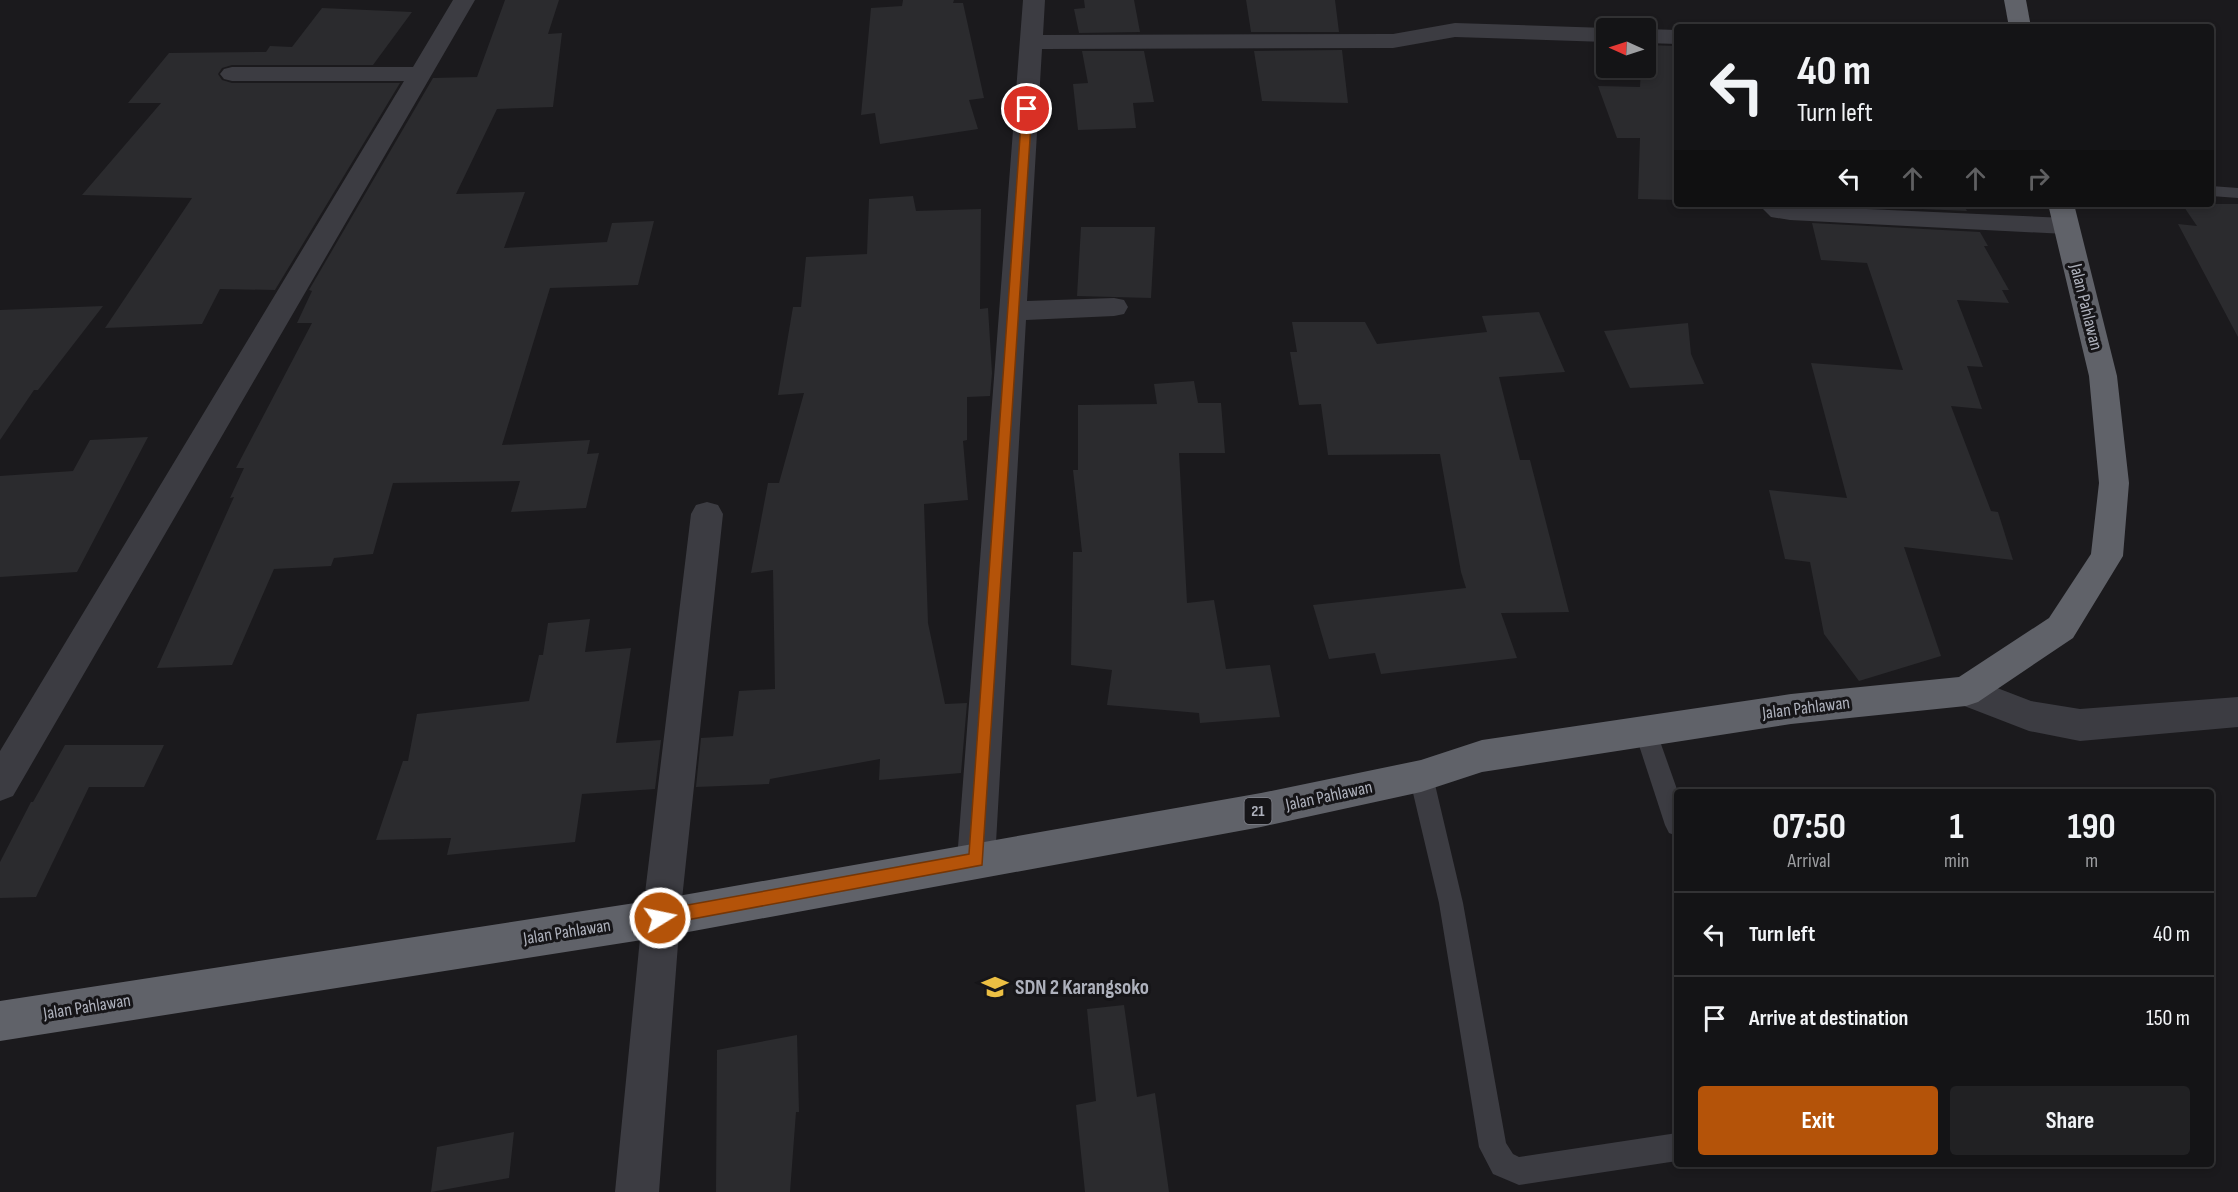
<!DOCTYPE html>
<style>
:root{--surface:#141416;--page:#212123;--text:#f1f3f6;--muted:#9d9ea1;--line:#333335;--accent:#b45309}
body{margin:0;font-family:"Sofia Sans Condensed",sans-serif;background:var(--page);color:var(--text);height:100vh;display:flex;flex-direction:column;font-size:22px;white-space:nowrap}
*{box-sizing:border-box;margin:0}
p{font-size:20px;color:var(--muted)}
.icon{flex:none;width:33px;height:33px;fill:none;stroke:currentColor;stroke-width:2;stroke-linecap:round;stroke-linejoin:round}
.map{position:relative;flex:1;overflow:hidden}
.panel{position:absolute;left:1674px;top:789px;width:540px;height:378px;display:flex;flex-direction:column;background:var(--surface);border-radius:6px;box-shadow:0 3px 9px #0003,0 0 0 2px var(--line)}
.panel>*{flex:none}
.top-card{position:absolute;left:1674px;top:24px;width:540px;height:183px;border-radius:6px;box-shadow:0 3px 9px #0003,0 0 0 2px var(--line);background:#141416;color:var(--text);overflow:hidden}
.needle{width:39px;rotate:273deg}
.fabs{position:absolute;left:1596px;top:18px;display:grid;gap:12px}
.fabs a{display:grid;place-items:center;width:60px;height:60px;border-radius:6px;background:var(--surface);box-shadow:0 3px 9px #0003,0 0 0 2px var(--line);font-size:30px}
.pin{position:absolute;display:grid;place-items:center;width:51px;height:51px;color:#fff;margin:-26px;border:3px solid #fff;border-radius:50%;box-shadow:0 2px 6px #0007}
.me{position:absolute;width:66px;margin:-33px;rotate:80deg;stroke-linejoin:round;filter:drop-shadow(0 0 4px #0008)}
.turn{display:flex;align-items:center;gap:21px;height:126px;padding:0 24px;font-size:27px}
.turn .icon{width:78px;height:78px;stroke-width:2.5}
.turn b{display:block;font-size:42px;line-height:51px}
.lanes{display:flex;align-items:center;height:57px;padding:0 24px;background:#0003;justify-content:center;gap:30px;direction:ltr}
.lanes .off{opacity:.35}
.eta{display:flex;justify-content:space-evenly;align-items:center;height:102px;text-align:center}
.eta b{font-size:36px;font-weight:700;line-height:42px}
.primary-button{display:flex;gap:12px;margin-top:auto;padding:12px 24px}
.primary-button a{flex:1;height:69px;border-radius:6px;background:var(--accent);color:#fff;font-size:24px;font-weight:700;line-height:69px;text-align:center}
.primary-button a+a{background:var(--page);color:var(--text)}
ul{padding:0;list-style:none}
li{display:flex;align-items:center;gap:18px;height:84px;padding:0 24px;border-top:2px solid var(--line)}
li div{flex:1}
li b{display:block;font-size:22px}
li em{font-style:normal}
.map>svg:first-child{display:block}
.building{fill:#2b2b2e}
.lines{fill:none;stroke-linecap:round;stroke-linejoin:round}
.service{fill:#3c3c42;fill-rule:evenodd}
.minor{fill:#3c3c42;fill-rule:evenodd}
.trunk{fill:#606269;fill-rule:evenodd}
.route{fill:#b45309;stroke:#753606;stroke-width:1.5}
.labels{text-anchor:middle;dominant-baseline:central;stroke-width:6;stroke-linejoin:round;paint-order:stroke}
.shield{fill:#161518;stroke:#80828b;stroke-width:1.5}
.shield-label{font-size:16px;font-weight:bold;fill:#aeb1bc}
.street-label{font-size:18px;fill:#aeb1bc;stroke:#161518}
.near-poi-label{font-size:21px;font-weight:bold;fill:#aeb1bc;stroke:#161518;text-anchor:start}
</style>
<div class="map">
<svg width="2238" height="1192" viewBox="0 0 2238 1192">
<rect width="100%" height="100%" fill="#1b1a1d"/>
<g class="building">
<path d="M 505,0 L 559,0 L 548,34 L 562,33 L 553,107 L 497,109 L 456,194 L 525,192 L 504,248 L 607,242 L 612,223 L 654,221 L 638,285 L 550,288 L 502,445 L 590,440 L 587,454 L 599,453 L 586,508 L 511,512 L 520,481 L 393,483 L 373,554 L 334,558 L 331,566 L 274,569 L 232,665 L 157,668 L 234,497 L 230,498 L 244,468 L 236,468 L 312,323 L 297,323 L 312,291 L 309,290 L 433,78 L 477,77 Z"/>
<path d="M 903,0 L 954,0 L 953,3 L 963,3 L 984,98 L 969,100 L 978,129 L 880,144 L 875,113 L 861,115 L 871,8 L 902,6 Z"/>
<path d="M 1084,0 L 1134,0 L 1140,32 L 1079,33 L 1074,9 L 1085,8 Z"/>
<path d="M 1246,0 L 1335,0 L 1339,32 L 1251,32 Z"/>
<path d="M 322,8 L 412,12 L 373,65 L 232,65 L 222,68 L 218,74 L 222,80 L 232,83 L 400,83 L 275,290 L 220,289 L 202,324 L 105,328 L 192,198 L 82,195 L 161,103 L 128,103 L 169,53 L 266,52 L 270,46 L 292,47 Z"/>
<path d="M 1646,45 L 1677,46 L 1677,200 L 1638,199 L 1640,138 L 1617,138 L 1598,86 L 1640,87 L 1641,68 L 1646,68 Z"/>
<path d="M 1342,50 L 1348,103 L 1262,101 L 1254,51 Z"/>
<path d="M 1082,51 L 1144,51 L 1154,102 L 1133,103 L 1136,128 L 1078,130 L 1073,84 L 1088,83 Z"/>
<path d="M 913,196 L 916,211 L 981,209 L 980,309 L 988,308 L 992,373 L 990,396 L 967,397 L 967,440 L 963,441 L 968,500 L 924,504 L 928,623 L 945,704 L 967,703 L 961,773 L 879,780 L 880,759 L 770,779 L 769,784 L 696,787 L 701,738 L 733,736 L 739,691 L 775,689 L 773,570 L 751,573 L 768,483 L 779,483 L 804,393 L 778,395 L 793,307 L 801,307 L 806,257 L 867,254 L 869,199 Z"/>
<path d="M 1808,204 L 1963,204 L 1967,211 Z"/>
<path d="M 2182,204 L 2238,204 L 2238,337 L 2178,224 L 2197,226 Z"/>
<path d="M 1812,223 L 1980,232 L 1988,246 L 1984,246 L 2009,290 L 2002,290 L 2009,303 L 1957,300 L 1983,367 L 1967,366 L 1982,409 L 1951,406 L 1991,511 L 1998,512 L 2013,560 L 1904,547 L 1941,656 L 1859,681 L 1824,634 L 1810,562 L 1785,559 L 1769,490 L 1847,498 L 1811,363 L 1903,370 L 1867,263 L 1821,260 Z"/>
<path d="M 1081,227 L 1155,227 L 1151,298 L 1077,296 Z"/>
<path d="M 103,306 L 38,390 L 34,390 L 0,440 L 0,310 Z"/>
<path d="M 1539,312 L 1565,372 L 1499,377 L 1520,460 L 1530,460 L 1569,612 L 1501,613 L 1517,658 L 1381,674 L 1375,653 L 1329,659 L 1313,605 L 1466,588 L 1461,572 L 1440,454 L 1328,455 L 1321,404 L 1299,405 L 1290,352 L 1297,352 L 1292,322 L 1365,322 L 1377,344 L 1487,332 L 1482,316 Z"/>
<path d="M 1688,323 L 1691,354 L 1704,384 L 1630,388 L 1604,331 Z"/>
<path d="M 1194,381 L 1198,403 L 1221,403 L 1225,453 L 1179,453 L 1187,603 L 1214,600 L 1226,669 L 1270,665 L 1280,717 L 1200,723 L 1199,713 L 1107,705 L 1112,670 L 1071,665 L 1073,552 L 1082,552 L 1073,470 L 1078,470 L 1078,405 L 1157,404 L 1154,384 Z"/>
<path d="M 148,437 L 77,572 L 0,577 L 0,476 L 73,471 L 90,440 Z"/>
<path d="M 590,619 L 585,652 L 631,648 L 616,743 L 661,740 L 655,789 L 582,794 L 575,842 L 447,855 L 451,838 L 376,840 L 403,761 L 408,761 L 417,714 L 529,701 L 539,655 L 543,655 L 548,623 Z"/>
<path d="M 65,745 L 164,745 L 144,787 L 89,787 L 36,897 L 0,898 L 0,862 L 31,802 L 33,802 Z"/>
<path d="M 1124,1005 L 1137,1097 L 1155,1093 L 1169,1192 L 1085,1192 L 1076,1105 L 1096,1101 L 1087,1009 Z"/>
<path d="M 797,1035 L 799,1112 L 796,1112 L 790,1192 L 716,1192 L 717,1050 Z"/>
<path d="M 514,1132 L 509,1178 L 431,1192 L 437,1147 Z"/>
</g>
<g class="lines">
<g class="service">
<path d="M 2211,186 L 2238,188 L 2238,198 L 2211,196 Z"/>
<path d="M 1645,720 L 1653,723 L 1656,730 L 1678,792 L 1677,836 L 1669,833 L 1665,825 L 1634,730 L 1637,723 Z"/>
<path d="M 1421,766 L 1429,769 L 1433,776 L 1463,903 L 1506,1143 L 1513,1154 L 1519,1157 L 1677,1133 L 1677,1161 L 1519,1185 L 1493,1174 L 1479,1147 L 1439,903 L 1409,776 L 1413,769 Z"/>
</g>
<g class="minor">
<path d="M 453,0 L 475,0 L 13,796 L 0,801 L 0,751 L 404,81 L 232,81 L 224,79 L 220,74 L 224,69 L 232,67 L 413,67 Z"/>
<path d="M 1023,0 L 1045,0 L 1043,35 L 1393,34 L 1455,23 L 1606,28 L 1606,42 L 1455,37 L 1393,48 L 1042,49 L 1027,301 L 1114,298 L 1124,300 L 1128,307 L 1124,314 L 1114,316 L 1026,320 L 995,860 L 989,873 L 976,878 L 963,873 L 957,860 Z"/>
<path d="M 1646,29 L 1677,30 L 1677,44 L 1646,43 Z"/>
<path d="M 1758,204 L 2066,218 L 2075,220 L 2079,226 L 2075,232 L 2066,234 L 1790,220 L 1771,217 Z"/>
<path d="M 707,502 L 718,505 L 723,514 L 680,918 L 659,1192 L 615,1192 L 642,918 L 691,514 L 696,505 Z"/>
<path d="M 1966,676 L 2031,701 L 2080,709 L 2238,697 L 2238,727 L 2080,741 L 2029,731 L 1954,702 L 1949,691 L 1954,680 Z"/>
</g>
<g class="trunk">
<path d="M 2004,0 L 2026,0 L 2031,27 L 2009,27 Z"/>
<path d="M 2048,204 L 2074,204 L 2117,376 L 2129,483 L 2123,556 L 2073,638 L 1978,702 L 1966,706 L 1791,724 L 1482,772 L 1421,792 L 1261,827 L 661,937 L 0,1041 L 0,1001 L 661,899 L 1261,793 L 1421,760 L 1482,740 L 1791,694 L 1959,677 L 2049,618 L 2091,554 L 2099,483 L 2089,376 Z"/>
</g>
</g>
<path class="route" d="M 1027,106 L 1032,109 L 982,865 L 660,925 L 655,923 L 652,918 L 655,912 L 660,910 L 969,854 L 1022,109 Z"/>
<defs>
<g id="school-bare" transform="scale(2.07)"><path d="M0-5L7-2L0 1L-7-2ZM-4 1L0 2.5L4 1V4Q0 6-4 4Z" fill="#ecbf43" stroke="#161518" stroke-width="2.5" paint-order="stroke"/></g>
</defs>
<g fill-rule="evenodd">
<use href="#school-bare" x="995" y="987"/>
</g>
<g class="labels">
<rect class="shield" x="1244.5" y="798" width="27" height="26" rx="4.5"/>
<g class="shield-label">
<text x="1258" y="811">21</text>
</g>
<g class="street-label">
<text transform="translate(2086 307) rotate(76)">Jalan Pahlawan</text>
<text transform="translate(1806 708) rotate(-7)">Jalan Pahlawan</text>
<text transform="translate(1329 796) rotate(-12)">Jalan Pahlawan</text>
<text transform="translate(567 932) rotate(-9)">Jalan Pahlawan</text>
<text transform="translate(87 1007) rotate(-9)">Jalan Pahlawan</text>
</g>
<g class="near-poi-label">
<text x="1015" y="987">SDN 2 Karangsoko</text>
</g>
</g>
</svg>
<div class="fabs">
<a><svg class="needle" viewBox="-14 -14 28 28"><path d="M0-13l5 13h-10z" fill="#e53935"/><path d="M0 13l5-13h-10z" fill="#9d9ea1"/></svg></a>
</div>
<div class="pin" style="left:1027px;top:109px;background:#d93025"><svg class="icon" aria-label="arrive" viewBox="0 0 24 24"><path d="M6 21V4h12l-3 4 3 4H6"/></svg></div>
<svg class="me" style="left:660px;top:918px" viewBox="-20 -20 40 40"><circle r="17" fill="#b45309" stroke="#fff" stroke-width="3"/><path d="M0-11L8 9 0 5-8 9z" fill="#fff"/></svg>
<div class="top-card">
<div class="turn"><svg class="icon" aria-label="left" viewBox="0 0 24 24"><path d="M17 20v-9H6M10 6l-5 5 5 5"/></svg><div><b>40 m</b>Turn left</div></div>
<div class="lanes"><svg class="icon" aria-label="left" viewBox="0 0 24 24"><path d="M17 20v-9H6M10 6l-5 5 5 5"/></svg><svg class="icon off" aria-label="ahead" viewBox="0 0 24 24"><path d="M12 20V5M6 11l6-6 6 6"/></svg><svg class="icon off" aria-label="ahead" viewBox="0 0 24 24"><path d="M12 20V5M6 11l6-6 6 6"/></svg><svg class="icon off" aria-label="right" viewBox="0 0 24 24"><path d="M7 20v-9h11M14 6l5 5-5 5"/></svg></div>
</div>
<section class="panel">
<div class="eta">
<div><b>07:50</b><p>Arrival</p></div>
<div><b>1</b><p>min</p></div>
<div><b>190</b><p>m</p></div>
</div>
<ul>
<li><svg class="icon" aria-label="left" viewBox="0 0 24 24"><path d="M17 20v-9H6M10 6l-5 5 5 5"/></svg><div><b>Turn left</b></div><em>40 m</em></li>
<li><svg class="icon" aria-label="arrive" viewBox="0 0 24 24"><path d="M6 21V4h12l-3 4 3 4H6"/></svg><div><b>Arrive at destination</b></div><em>150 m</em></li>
</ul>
<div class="primary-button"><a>Exit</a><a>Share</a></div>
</section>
</div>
